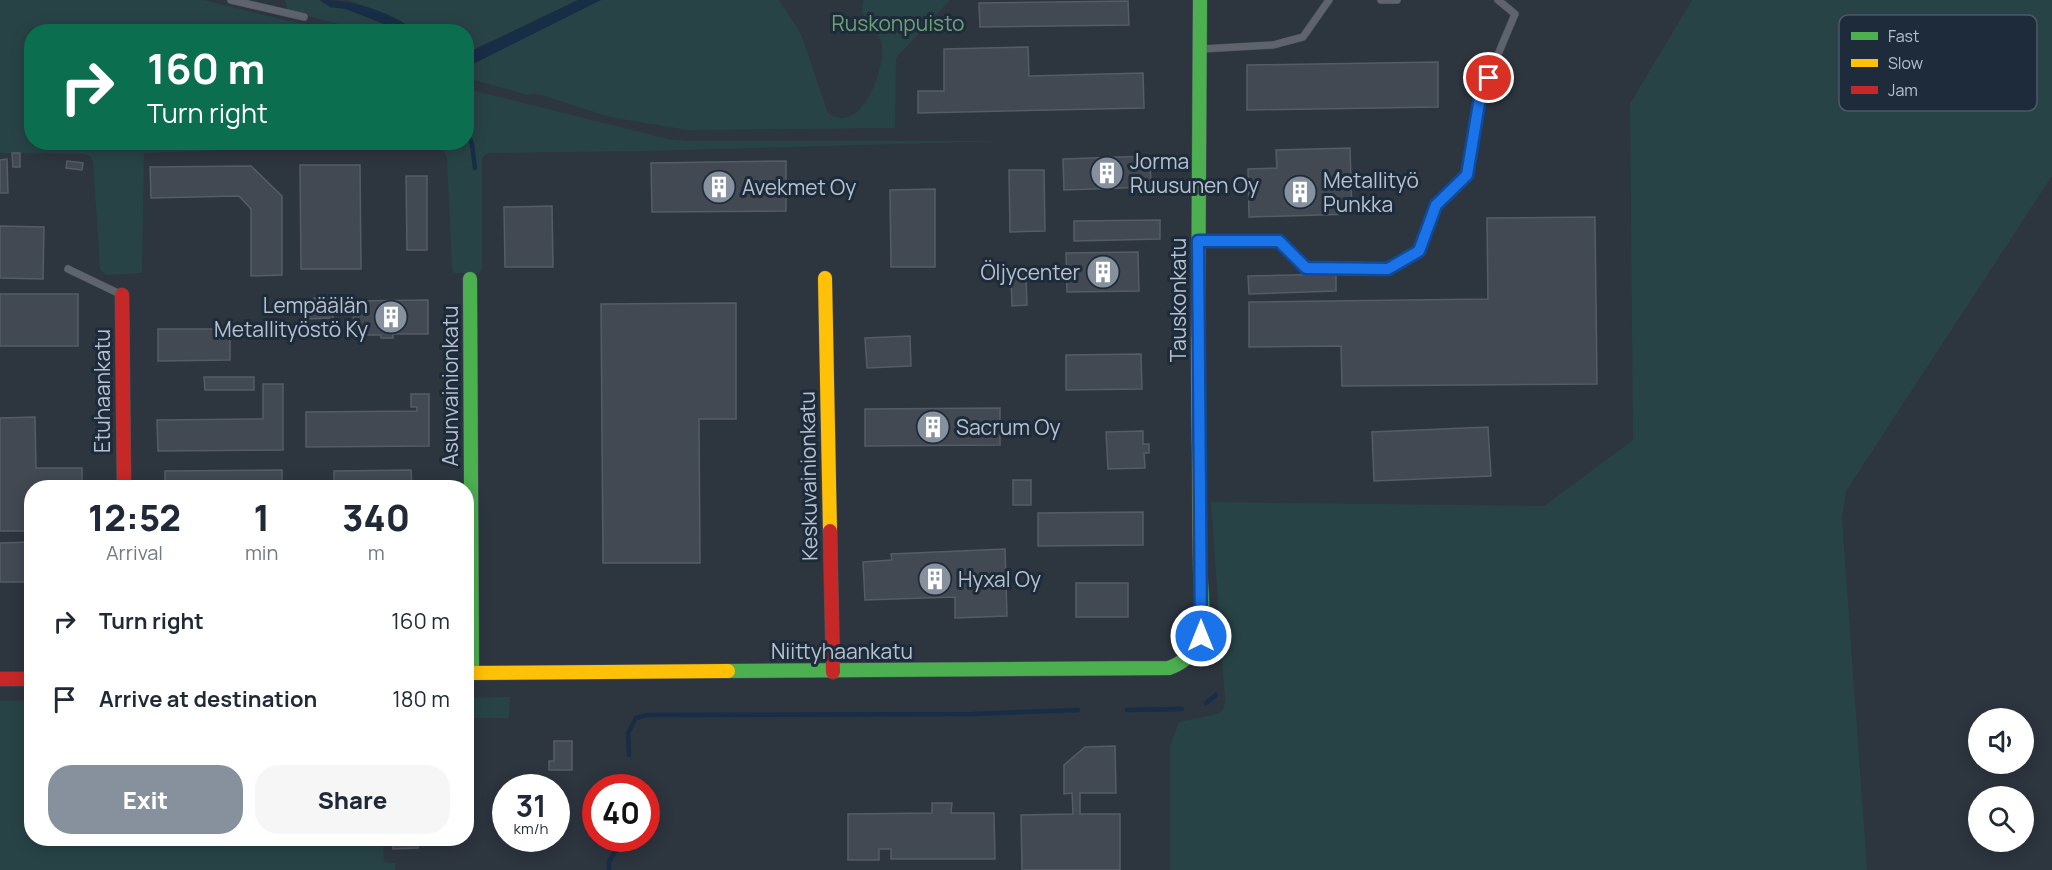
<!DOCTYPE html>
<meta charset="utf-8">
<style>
:root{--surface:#fff;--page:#f6f6f7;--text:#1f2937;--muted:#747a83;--accent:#87909d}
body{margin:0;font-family:Manrope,sans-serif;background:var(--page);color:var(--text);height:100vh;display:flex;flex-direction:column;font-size:22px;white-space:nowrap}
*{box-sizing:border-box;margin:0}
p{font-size:20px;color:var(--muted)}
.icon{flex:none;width:33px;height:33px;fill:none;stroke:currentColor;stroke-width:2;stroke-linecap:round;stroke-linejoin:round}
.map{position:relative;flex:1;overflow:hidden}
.details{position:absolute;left:24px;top:480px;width:450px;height:366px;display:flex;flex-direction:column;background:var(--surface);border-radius:24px;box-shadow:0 3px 15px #0003}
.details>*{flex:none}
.banner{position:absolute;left:24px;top:24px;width:450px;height:126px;border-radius:24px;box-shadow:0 3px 15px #0003;background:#0b6e4f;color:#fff;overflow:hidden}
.fabs{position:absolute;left:1968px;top:708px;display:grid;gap:12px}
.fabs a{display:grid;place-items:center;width:66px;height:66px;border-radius:50%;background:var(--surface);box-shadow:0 3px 15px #0003;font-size:30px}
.speed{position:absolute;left:492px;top:774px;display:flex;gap:12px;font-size:30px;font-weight:700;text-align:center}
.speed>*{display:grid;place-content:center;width:78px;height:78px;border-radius:50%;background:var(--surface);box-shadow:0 3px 15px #0003;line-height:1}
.speed small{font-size:15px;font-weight:400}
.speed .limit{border:9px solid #d22;background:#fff;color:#111}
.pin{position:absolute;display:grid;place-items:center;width:51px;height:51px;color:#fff;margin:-26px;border:3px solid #fff;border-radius:50%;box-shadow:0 2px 6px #0007}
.me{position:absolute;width:66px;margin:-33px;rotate:0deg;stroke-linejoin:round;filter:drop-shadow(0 0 4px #0008)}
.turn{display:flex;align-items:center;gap:21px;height:126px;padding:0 24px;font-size:27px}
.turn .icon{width:78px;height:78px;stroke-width:2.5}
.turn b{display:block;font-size:42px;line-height:51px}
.eta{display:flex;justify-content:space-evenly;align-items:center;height:102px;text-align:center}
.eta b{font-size:36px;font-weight:800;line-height:42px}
.action{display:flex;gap:12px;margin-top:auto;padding:12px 24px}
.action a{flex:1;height:69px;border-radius:24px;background:var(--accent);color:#fff;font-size:24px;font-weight:800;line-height:69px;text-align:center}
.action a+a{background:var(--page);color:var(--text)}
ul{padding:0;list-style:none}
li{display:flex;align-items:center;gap:18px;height:78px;padding:0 24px}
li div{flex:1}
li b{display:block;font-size:22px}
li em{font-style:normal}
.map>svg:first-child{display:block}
.green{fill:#284346}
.water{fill:#182d46}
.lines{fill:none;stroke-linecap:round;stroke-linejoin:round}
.stream{stroke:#182d46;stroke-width:4.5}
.building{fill:#424952;stroke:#555c66;stroke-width:1.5}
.lane-casing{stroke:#4b515b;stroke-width:8}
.fast-casing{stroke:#4b515b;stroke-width:15}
.slow-casing{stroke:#4b515b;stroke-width:15}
.jam-casing{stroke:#4b515b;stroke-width:15}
.lane{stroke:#5e636c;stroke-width:7}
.fast{stroke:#4caf50;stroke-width:14}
.slow{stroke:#ffc107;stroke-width:14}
.jam{stroke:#c62828;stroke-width:14}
.route-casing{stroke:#114b97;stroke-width:15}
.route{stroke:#1a73e8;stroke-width:10}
.labels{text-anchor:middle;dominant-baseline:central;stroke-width:6;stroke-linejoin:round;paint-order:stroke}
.park-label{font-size:21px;fill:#6ca276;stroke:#1e2b3b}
.poi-label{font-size:21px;fill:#b7c1cf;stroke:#1e2b3b;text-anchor:start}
.street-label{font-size:21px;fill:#b7c1cf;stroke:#1e2b3b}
.key{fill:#1e2b3b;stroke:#4c5867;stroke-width:1.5}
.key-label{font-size:16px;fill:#b7c1cf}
</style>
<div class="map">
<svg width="2052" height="870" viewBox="0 0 2052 870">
<rect width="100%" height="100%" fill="#2d353f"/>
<g class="green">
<path d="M 0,0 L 203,0 L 332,31 L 32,32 L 32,142 L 421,143 L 144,153 L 142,273 L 106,275 L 100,269 L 93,162 L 90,156 L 83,154 L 0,153 Z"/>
<path d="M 285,0 L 320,0 L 324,4 L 346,9 L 402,31 L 366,31 L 288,11 Z"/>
<path d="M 348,0 L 578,0 L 467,53 L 466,32 L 417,31 L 392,16 Z"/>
<path d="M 601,0 L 779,0 L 801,34 L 828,113 C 861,137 885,69 882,46 C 880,33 869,23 862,13 L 863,0 L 950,0 L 896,58 L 895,128 L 687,130 L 610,117 L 538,94 L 528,95 L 467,78 L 466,67 Z"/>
<path d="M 1692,0 L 2052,0 L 2052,176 L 1846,491 L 1842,518 L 1867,870 L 1170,870 L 1170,746 L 1179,722 L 1218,714 L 1223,710 L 1225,701 L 1211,502 L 1544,506 L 1633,440 L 1630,104 Z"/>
<path d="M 467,89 L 668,139 L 690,141 L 1007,141 L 647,151 L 487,153 L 482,158 L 482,269 L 480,273 L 455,273 L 452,270 L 447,158 L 444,151 L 429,143 L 466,142 Z"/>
<path d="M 510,697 L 509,718 L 467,718 L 467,698 Z"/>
<path d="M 0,701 L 31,701 L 32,838 L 383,839 L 384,862 L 395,863 L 395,870 L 0,870 Z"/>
</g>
<g class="water">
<path d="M 320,0 C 355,0 381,10 411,27 L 409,31 L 402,31 L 346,9 L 330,7 Z"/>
<path d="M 578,0 L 601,0 L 467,67 L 467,53 Z"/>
</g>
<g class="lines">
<g class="stream">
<path d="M 466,130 L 472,144 L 475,168"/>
<path d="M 1206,703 L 1216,695"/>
<path d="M 1127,710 L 1182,709"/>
<path d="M 629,755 L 628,733 L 636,718 L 647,715 L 973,714 L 1078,710"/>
<path d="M 609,870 L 609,862 L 623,838"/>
</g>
</g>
<g class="building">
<path d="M 1128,1 L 1129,25 L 980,27 L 979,3 Z"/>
<path d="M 1028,47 L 1029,76 L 1143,73 L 1144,108 L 918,113 L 918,91 L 944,91 L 944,49 Z"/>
<path d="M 1438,62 L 1438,107 L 1247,110 L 1247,65 Z"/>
<path d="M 1350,148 L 1352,214 L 1249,217 L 1248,169 L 1277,168 L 1276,150 Z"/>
<path d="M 12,153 L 20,153 L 20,167 L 13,167 Z"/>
<path d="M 1150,156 L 1151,187 L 1064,190 L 1063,159 Z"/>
<path d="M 7,159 L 8,193 L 0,193 L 0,160 Z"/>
<path d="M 67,161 L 83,163 L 82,170 L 66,168 Z"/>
<path d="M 786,161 L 786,211 L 652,212 L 651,163 Z"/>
<path d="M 300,165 L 360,165 L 361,269 L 301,269 Z"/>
<path d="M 251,166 L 282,196 L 282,275 L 251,276 L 251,209 L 239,196 L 151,198 L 150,167 Z"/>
<path d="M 1009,170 L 1044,170 L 1045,231 L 1010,232 Z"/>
<path d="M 406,176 L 427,176 L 427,250 L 407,250 Z"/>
<path d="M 935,189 L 935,267 L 891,267 L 890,190 Z"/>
<path d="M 552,206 L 553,267 L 505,267 L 504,207 Z"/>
<path d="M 1595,217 L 1597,384 L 1342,386 L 1341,346 L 1249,347 L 1249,302 L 1488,299 L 1487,218 Z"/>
<path d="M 1160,220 L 1160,239 L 1074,241 L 1074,221 Z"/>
<path d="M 0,226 L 44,227 L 43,279 L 0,278 Z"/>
<path d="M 1138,252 L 1139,291 L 1067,292 L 1066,253 Z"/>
<path d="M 1336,274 L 1336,291 L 1249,294 L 1248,276 Z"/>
<path d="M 1026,275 L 1027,305 L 1012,306 L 1011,276 Z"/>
<rect x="0" y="294" width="78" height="52"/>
<path d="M 314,298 L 333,300 L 333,318 L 304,319 L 304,301 L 315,300 Z"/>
<path d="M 428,300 L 428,334 L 393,334 L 393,338 L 381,338 L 381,335 L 354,335 L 353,301 Z"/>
<path d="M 736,303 L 736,419 L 699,419 L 700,563 L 603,563 L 601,304 Z"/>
<path d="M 158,329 L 230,329 L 230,360 L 158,361 Z"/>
<path d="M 910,336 L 911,366 L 867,368 L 865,338 Z"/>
<path d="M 1141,354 L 1142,389 L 1066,390 L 1066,355 Z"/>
<path d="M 204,377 L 254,377 L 254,390 L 205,390 Z"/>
<path d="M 263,384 L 283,384 L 283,450 L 158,451 L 157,420 L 263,419 Z"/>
<path d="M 411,394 L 429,394 L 429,446 L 306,447 L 306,412 L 417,411 L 417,407 L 411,407 Z"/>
<path d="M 1000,408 L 1000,445 L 865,446 L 865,409 Z"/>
<path d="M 35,417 L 36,468 L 82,468 L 82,488 L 32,488 L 32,531 L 0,531 L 0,418 Z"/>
<path d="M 1488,427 L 1491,476 L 1374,481 L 1372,432 Z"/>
<path d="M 1143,431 L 1143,444 L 1149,444 L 1149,453 L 1144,453 L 1145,468 L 1108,469 L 1106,432 Z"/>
<path d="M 282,470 L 282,488 L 165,488 L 165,471 Z"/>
<path d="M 411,470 L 412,488 L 334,488 L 334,471 Z"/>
<rect x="1013" y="480" width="18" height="25"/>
<path d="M 1143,512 L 1143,545 L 1038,546 L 1038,513 Z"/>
<path d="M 32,542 L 32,582 L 0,582 L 0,543 Z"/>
<path d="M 1005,549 L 1007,616 L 955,618 L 955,597 L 865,600 L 863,562 L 892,560 L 891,554 Z"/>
<rect x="1076" y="583" width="52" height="34"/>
<path d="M 554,741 L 572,741 L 572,770 L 549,770 L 549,761 L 554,761 Z"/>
<path d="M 1115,746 L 1116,793 L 1080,793 L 1080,814 L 1120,814 L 1120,870 L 1022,870 L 1021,815 L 1073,814 L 1072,793 L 1064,794 L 1064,765 L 1085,747 Z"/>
<path d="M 932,803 L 952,803 L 951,813 L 994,813 L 995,859 L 891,859 L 891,849 L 879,849 L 879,860 L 848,860 L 848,814 L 932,813 Z"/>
<path d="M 393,838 L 418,838 L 418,848 L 393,849 Z"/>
</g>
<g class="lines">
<g class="lane-casing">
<g id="lane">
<path d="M 231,0 L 304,17"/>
<path d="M 1381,0 L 1397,0"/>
<path d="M 1202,49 L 1273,45 L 1303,37 L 1329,0"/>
<path d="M 1201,241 L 1279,241 L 1306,268 L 1388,269 L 1419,251 L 1436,205 L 1467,175 L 1480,97 L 1515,14 L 1498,0"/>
<path d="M 68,269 L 120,294"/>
</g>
</g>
<g class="fast-casing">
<g id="fast">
<path d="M 470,279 L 472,672"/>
<path d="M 1198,339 L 1200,0"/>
<path d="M 728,671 L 1169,668 C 1213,653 1201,601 1200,565"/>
</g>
</g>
<g class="slow-casing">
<g id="slow">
<path d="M 825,278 L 830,531"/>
<path d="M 1198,339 L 1200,565"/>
<path d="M 466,673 L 728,671"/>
</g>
</g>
<g class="jam-casing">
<g id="jam">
<path d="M 122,295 L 124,488"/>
<path d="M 830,531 L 833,672"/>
<path d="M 0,679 L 32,679"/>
</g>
</g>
<use href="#lane" class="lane"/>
<use href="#fast" class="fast"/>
<use href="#slow" class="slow"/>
<use href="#jam" class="jam"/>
</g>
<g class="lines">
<g class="route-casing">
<path id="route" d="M 1201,636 L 1198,241 L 1279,241 L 1306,268 L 1388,269 L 1419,251 L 1436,205 L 1467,175 L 1480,97 L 1489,78"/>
</g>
<use href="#route" class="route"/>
</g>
<defs>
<g id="building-disc" transform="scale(1.725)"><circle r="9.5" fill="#87909d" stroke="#1e2b3b"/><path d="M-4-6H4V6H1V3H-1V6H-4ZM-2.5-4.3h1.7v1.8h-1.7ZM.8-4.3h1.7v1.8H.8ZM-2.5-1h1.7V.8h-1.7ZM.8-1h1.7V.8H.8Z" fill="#fff"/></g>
</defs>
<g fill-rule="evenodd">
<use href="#building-disc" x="1107" y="173"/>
<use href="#building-disc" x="719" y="187"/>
<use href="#building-disc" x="1300" y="192"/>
<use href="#building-disc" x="1103" y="272"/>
<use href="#building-disc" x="391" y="317"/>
<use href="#building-disc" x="933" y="427"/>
<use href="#building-disc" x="935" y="579"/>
</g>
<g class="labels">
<g class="park-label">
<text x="898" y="23">Ruskonpuisto</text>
</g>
<g class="poi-label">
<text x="1130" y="161">Jorma<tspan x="1130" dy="24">Ruusunen Oy</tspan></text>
<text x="1323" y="180">Metallityö<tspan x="1323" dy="24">Punkka</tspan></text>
<text x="742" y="187">Avekmet Oy</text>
<text x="1080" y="272" text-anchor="end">Öljycenter</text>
<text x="368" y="305" text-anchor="end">Lempäälän<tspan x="368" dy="24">Metallityöstö Ky</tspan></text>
<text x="956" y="427">Sacrum Oy</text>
<text x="958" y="579">Hyxal Oy</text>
</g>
<g class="street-label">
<text transform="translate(1178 300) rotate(-90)">Tauskonkatu</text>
<text transform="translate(450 386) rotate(-90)">Asunvainionkatu</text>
<text transform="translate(102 391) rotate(-90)">Etuhaankatu</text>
<text transform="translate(808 476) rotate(-91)">Keskuvainionkatu</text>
<text x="842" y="651">Niittyhaankatu</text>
</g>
</g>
<rect x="1839" y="15" width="198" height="96" rx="9" class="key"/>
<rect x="1851" y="32" width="27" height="8" fill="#4caf50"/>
<rect x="1851" y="59" width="27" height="8" fill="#ffc107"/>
<rect x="1851" y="86" width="27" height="8" fill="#c62828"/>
<g class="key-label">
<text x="1888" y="42">Fast</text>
<text x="1888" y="69">Slow</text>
<text x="1888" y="96">Jam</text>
</g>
</svg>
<div class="fabs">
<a><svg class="icon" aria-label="sound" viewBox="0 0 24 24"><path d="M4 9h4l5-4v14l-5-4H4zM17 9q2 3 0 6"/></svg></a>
<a><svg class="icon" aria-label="search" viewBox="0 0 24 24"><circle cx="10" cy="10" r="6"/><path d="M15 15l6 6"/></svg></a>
</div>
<div class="speed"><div>31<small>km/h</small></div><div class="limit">40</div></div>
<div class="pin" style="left:1489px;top:78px;background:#d93025"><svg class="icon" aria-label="arrive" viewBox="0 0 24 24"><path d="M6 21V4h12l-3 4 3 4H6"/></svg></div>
<svg class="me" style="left:1201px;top:636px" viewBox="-20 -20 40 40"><circle r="17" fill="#1a73e8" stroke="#fff" stroke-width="3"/><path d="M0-11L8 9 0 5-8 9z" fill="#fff"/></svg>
<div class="banner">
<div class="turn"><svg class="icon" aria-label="right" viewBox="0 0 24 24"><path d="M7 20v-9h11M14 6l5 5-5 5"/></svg><div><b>160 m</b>Turn right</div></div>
</div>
<section class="details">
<div class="eta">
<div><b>12:52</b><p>Arrival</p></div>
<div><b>1</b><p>min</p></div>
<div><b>340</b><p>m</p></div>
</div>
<ul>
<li><svg class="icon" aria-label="right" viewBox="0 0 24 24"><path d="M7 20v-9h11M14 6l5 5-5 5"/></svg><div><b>Turn right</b></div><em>160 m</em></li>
<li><svg class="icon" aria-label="arrive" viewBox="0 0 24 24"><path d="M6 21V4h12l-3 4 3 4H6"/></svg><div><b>Arrive at destination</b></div><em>180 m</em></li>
</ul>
<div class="action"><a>Exit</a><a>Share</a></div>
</section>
</div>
